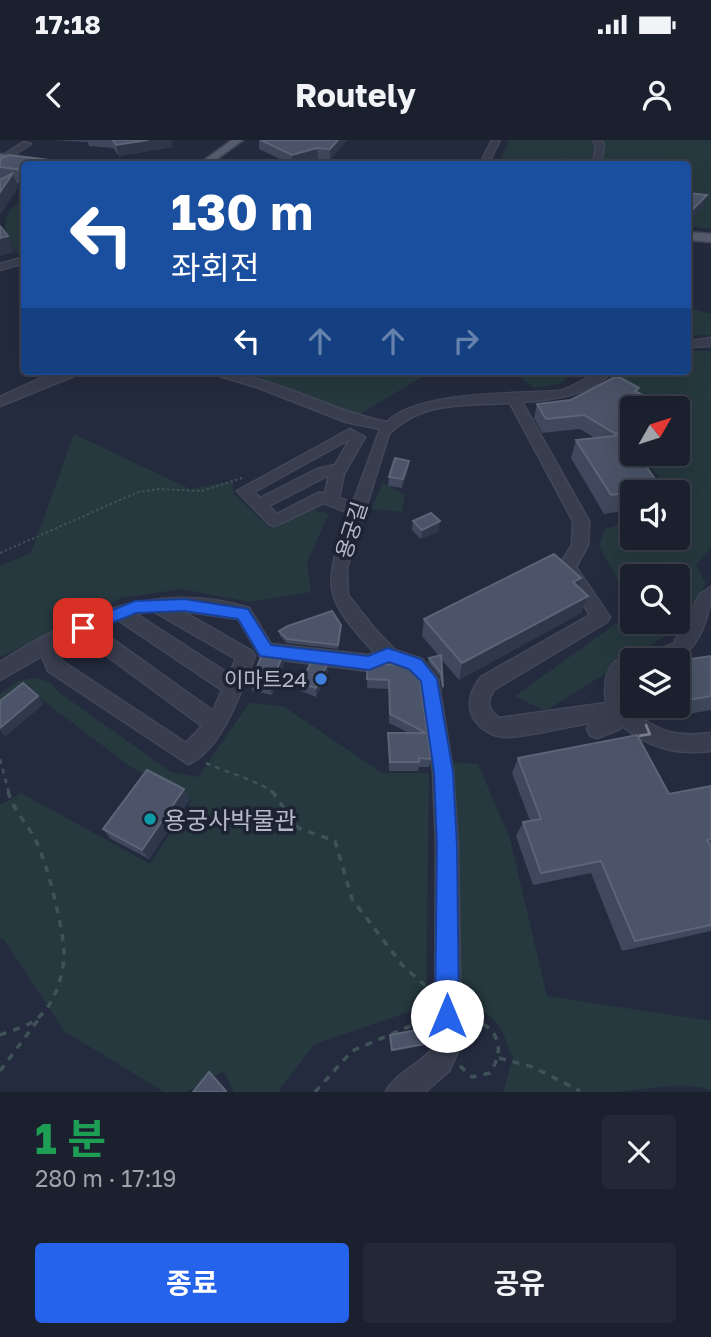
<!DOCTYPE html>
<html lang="ko">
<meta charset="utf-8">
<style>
:root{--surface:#1b202e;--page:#242836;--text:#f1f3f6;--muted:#a0a3aa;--line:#393e4a;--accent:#2563eb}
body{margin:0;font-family:"Golos Text","Noto Sans KR",sans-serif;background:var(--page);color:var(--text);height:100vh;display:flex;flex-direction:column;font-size:26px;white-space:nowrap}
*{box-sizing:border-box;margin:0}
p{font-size:23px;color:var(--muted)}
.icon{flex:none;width:38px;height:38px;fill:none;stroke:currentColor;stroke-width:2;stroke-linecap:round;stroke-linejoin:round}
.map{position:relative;height:952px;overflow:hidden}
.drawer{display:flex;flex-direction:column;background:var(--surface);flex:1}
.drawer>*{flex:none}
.hud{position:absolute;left:21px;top:21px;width:670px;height:214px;border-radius:7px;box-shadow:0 7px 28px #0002,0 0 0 2px var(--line);background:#1a4fa0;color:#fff;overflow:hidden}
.needle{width:46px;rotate:51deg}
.fabs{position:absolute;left:620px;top:256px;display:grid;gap:14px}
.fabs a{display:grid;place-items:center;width:70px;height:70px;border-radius:7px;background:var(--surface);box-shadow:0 7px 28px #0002,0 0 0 2px var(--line);font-size:35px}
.pin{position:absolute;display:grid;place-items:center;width:60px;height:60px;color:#fff;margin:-30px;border-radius:14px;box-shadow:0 4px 10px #0006}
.me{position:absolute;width:77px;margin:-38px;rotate:0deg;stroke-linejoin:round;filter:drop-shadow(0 0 5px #0008)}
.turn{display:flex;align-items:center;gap:24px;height:147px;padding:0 35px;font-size:32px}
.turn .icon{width:91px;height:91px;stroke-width:2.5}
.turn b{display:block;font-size:49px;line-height:60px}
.lanes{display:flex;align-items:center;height:66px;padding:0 35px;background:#0003;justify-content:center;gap:35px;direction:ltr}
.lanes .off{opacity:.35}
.round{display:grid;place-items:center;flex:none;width:74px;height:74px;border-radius:7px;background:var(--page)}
.overview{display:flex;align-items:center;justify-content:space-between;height:119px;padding:0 35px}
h1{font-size:42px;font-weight:700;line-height:52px;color:#1e9e55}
.cta{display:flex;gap:14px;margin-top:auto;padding:14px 35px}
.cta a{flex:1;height:80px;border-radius:7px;background:var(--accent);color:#fff;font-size:28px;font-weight:700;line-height:80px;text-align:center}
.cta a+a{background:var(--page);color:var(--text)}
.status{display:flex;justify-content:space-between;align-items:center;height:49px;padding:0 35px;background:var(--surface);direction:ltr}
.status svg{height:19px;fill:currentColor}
header{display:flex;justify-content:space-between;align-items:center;height:91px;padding:0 35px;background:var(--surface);font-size:32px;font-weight:700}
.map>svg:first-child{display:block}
.green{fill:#26393f}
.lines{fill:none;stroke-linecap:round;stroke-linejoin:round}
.minor-casing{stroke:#414757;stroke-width:3}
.major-casing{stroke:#414757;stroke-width:3}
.path-far2{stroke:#3f5257;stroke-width:2;stroke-dasharray:2.5 2.5;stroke-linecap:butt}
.path-far1{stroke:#3f5257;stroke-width:2.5;stroke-dasharray:5 5;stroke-linecap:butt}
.path{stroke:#3f5257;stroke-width:3.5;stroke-dasharray:7 7;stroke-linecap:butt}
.minor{fill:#383e4e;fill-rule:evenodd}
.major{fill:#565d6e;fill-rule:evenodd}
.wall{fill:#3f485c}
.shaded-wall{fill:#2f374b}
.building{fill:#4b5468;stroke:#5c6477;stroke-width:2}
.oneway{stroke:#7c8292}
.route{fill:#2563eb;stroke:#184099;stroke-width:2}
.shop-dot{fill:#3f7fe0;stroke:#1d2333;stroke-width:2.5}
.culture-dot{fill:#0f9aa8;stroke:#1d2333;stroke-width:2.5}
.labels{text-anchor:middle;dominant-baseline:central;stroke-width:7;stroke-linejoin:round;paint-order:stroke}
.street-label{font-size:21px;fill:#b4b9c9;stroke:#1d2333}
.poi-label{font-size:21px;fill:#b4b9c9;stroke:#1d2333;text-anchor:end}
.near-poi-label{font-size:24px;fill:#b4b9c9;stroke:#1d2333;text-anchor:start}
</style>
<div class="status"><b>17:18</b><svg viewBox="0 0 49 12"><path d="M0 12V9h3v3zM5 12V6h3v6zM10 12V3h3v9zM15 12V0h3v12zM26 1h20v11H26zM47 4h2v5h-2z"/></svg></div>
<header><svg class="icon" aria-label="back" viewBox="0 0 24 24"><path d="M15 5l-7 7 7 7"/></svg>Routely<svg class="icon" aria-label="person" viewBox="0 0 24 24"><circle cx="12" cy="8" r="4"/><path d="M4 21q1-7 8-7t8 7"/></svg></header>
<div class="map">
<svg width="711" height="952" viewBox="0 0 711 952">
<rect width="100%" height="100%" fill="#242b3e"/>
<g class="green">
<path d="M 509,0 L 711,0 L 711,89 L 688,86 L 688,24 L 499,24 Z"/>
<path d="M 24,56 L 24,112 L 17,114 C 0,87 0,77 24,56 Z"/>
<path d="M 688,168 L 711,174 L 711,195 L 688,196 Z"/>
<path d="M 688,211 L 711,211 L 711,407 L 696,425 L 706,444 L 672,492 L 545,571 L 515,556 L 632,472 L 632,481 L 677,481 L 677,436 L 632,436 L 632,466 L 599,406 L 605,389 L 632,380 L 632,397 L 677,397 L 677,352 L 666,352 L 669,348 L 638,313 L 677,313 L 677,268 L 654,268 L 618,237 L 628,231 L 688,231 Z"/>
<path d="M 244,231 L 453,231 L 429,233 L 358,275 L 306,259 Z"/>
<path d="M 487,231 L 577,231 L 559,244 L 534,248 L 516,234 Z"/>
<path d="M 74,294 L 190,349 L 233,341 L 233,353 L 270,388 L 309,370 L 329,373 L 307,422 L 311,452 L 249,462 L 182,449 L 121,458 L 0,517 L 0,426 L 31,413 Z"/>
<path d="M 383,343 L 405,355 L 402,372 L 371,369 Z"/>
<path d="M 34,538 L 50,542 L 57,551 L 171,632 L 198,637 L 249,563 L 283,566 L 382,633 L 429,633 L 426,866 L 315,904 L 281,947 L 280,952 L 234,952 L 224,931 L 187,952 L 164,952 L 64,891 L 5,801 L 0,799 L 0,665 L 21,653 L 150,724 L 192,660 L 131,627 L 29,550 L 0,571 L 0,554 L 18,541 Z"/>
<path d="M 450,622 L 478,624 L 510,699 L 547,856 L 711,881 L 711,950 C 680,940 645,950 613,952 C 577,952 540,952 503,952 L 513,917 C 507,908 506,900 502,891 C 493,873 473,867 455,859 Z"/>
</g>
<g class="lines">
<g class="minor-casing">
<g id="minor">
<path d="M 492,0 L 500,0 L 488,24 L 480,24 Z"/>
<path d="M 593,0 L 601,0 L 604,5 L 601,24 L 593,24 L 596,5 Z"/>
<path d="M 24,2 L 31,4 L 7,19 L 0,17 Z"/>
<path d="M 564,20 L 574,24 L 561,24 Z"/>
<path d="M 24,117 L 24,123 L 0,130 L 0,124 Z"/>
<path d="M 711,198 L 711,206 L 688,207 L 688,201 Z"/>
<path d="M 66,231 L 86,231 L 0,266 L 0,257 L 41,238 Z"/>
<path d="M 113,231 L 129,231 L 123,235 Z"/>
<path d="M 204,231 C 267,231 325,270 387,282 C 418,251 515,254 560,251 C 579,245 593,231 613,231 C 588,256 556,259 522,262 L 589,381 L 588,405 L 576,427 L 610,477 L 607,482 L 495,549 C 486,560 487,571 500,578 L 606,563 C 598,501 644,521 674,503 L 700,454 L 711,447 C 711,469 701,510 676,518 C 663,523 645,520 632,520 C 632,537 622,545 626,566 C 656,591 671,598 711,593 L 711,611 C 676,615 650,608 622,586 L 620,589 L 597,598 L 590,595 L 587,589 L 590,583 C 568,586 525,598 504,597 C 491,596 479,588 473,577 C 466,562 472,549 481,537 L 590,475 L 559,426 L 572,405 L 573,381 L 510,263 C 465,266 423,260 389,294 L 347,428 L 348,455 L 373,487 L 395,510 L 422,519 L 438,539 L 453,632 L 458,706 L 461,905 L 449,931 L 425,952 L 386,952 C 394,933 422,925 435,905 L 436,706 L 433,632 L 420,542 L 408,529 L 389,523 L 369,531 L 266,518 L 260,516 L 238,479 L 182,471 L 252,511 L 255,516 C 242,548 222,611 188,624 L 48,531 L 42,516 L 0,540 L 0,522 C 74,474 161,440 249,468 L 271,504 L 368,515 L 375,513 C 320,454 324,447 349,373 L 324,363 L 275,386 L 270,385 L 237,351 L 350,289 L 365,297 L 344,334 L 339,358 L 353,363 L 380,289 L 346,282 L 259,248 ZM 350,299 L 335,325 L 317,329 L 260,358 L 254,352 ZM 329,335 L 325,353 L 318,353 L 277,374 L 269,366 ZM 153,471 L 236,519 L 229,534 L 136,474 ZM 118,480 L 222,550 L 213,571 L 97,488 ZM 80,496 L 202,586 L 186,603 L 62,521 L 57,507 Z"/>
</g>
</g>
<g class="major-casing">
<g id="major">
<path d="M 232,0 L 243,0 L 210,24 L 199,24 Z"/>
<path d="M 0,14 L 54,21 L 59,24 L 34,24 L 0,20 Z"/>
<path d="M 688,92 L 711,94 L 711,102 L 688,100 Z"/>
</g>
</g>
<path class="path-far2" d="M 0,413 L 138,352 L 158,349 L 202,351 L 242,338"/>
<g class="path-far1">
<path d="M 0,619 L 9,653"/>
<path d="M 206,623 C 219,629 268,645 273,653"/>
</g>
<g class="path">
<path d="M 272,651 L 298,688 L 335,701 L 352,759 L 403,826 L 427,847"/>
<path d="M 0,895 C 12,890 30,886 39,877 C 55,863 64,834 64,813 C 64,790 47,724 37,703 C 29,685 13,671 8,651"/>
<path d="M 499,918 L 533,927 L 580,951"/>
<path d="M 460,926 L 472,937 L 490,933 C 506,908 499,887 469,878"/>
<path d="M 0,931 L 38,880"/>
<path d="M 315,952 L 352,911 L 427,879"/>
</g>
<use href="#minor" class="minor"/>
<use href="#major" class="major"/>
</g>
<g class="wall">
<path d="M 54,0 L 171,0 L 172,7 L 119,16 L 113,8 L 89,6 L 88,2 Z"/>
<path d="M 259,0 L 347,0 L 330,20 L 318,19 L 296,24 L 290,24 L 259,9 Z"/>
<path d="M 0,19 L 49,20 L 50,24 L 24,24 L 24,44 L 17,43 L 18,48 L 0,52 Z"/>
<path d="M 639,248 L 632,268 L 632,296 L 627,299 L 632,361 L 628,370 L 604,374 L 571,318 L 576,300 L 595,298 L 580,289 L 542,293 L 534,278 L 537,264 L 571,260 Z"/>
<path d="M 409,321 L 408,330 L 402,348 L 388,346 L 389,337 Z"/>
<path d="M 413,381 L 439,391 L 421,399 L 412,390 Z"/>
<path d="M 578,446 L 588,456 L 581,473 L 459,540 L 441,519 L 443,547 L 443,551 L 440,537 L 428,522 L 429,518 L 438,515 L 422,496 L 424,479 Z"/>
<path d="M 341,485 L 338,509 L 287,503 L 280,496 L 279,491 Z"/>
<path d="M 283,514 L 284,523 L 272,555 L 252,551 L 251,542 Z"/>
<path d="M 711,516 L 711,570 L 660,579 L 653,565 L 677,565 L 677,521 Z"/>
<path d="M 368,524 L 411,525 L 431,619 L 429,627 L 419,627 L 418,631 L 389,631 L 388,593 L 409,593 L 389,583 L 389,549 L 367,548 Z"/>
<path d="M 327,525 L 328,534 L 316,557 L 301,551 L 300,543 Z"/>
<path d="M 518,618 L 669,654 L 711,646 L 711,791 L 622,811 L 591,733 L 533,745 L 516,696 L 523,682 L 530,681 L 512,633 Z"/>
<path d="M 184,649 L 189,660 L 149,719 L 111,699 L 103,689 Z"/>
<path d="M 390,895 L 425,904 L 424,905 L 392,911 Z"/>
</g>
<g class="shaded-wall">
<path d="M 148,0 L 171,0 L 172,7 L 119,16 L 116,5 Z"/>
<path d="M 338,0 L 347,0 L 330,20 L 330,9 Z"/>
<path d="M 317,8 L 318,19 L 292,24 L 292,15 Z"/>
<path d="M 49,20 L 50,24 L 41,24 Z"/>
<path d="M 13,33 L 18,48 L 0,75 L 0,52 Z"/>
<path d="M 707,55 L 702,68 L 688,83 L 688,74 Z"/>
<path d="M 8,96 L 14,112 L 0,116 L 0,98 Z"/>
<path d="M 632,286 L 632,296 L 611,308 L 616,294 Z"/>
<path d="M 409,321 L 408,330 L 402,348 L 403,339 Z"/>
<path d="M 655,339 L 649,352 L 632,352 L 630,345 Z"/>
<path d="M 440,381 L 439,391 L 421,399 L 422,390 Z"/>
<path d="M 581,438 L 575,456 L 573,442 Z"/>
<path d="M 588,456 L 581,473 L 459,540 L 462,523 Z"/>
<path d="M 283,514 L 284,523 L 272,555 L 270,547 Z"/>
<path d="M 327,525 L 328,534 L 316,557 L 316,548 Z"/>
<path d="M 38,556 L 44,564 L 5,597 L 0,591 L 0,588 Z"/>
<path d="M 184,649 L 189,660 L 149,719 L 142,710 Z"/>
</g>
<g class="building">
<path d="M 113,0 L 148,0 L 116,5 Z"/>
<path d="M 261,0 L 338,0 L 330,9 L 317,8 L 292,15 Z"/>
<path d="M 8,15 L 49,20 L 41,24 L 24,24 L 24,30 L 0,27 L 0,19 Z"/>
<path d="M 13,33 L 0,52 L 0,40 Z"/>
<path d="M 688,53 L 707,55 L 688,74 Z"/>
<path d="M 0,86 L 8,96 L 0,98 Z"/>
<path d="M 617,236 L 639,248 L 635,251 L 664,267 L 632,268 L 632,286 L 616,294 L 584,275 L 546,279 L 537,264 L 571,260 Z"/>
<path d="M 624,295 L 632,306 L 632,313 L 637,313 L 655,339 L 630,345 L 635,352 L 611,355 L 576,300 Z"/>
<path d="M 395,318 L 409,321 L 403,339 L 389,337 Z"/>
<path d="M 431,373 L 440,381 L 422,390 L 413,381 Z"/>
<path d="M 554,414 L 581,438 L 573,442 L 588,456 L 462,523 L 424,479 Z"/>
<path d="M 332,471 L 341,485 L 338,505 L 287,499 L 279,491 L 288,486 Z"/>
<path d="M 263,512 L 283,514 L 270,547 L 251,542 Z"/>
<path d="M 441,515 L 443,547 L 441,533 L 429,518 Z"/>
<path d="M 711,516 L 711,556 L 677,562 L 677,521 Z"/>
<path d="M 312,521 L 327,525 L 316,548 L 300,543 Z"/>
<path d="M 368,524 L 411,525 L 419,534 L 431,619 L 419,618 L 419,622 L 390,622 L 388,593 L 426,593 L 390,574 L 389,540 L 367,539 Z"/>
<path d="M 23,543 L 38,556 L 0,588 L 0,561 Z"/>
<path d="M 637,595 L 669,654 L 711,646 L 711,699 L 707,700 L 711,706 L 711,785 L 635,801 L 601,721 L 541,733 L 523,682 L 541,679 L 518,618 Z"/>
<path d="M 147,630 L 184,649 L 142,710 L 103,689 Z"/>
<path d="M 422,889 L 425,904 L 392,910 L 390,895 Z"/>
<path d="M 209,932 L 226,951 L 225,952 L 193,952 Z"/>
</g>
<defs><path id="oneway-chevron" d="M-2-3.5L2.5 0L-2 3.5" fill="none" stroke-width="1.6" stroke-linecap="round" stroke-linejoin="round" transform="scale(1.75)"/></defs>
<use class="oneway" href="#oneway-chevron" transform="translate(646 592) rotate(30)"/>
<path class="route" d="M 184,459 L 248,469 L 271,505 L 368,516 L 388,508 L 421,519 L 437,539 L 453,632 L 457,706 L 459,876 L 455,884 L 447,887 L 438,884 L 435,876 L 437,706 L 434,632 L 421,541 L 409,529 L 389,522 L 369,530 L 260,516 L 238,479 L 184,471 L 136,473 L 83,495 L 75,488 L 78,484 L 135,461 Z"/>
<circle class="shop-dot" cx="321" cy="539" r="7"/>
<circle class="culture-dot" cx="150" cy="679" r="7"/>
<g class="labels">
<g class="street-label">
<text transform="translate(351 390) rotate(-72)">용궁길</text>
</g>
<g class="poi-label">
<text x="307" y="539">이마트24</text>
</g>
<g class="near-poi-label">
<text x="164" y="679">용궁사박물관</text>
</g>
</g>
</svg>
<div class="fabs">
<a><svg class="needle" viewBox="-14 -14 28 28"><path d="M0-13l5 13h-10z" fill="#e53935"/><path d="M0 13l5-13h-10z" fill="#a0a3aa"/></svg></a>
<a><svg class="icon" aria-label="sound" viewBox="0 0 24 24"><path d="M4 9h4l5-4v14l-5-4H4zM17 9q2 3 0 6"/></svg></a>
<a><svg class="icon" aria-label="search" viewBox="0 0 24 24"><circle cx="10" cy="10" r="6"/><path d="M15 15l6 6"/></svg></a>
<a><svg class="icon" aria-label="layers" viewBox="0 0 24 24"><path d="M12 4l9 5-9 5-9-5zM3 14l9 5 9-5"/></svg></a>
</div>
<div class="pin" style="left:83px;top:488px;background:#d93025"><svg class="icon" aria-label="arrive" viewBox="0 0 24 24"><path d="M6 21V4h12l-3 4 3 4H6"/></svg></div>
<svg class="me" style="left:447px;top:876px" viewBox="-20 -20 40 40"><circle r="19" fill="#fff"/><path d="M0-13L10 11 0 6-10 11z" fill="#2563eb"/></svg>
<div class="hud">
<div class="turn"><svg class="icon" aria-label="left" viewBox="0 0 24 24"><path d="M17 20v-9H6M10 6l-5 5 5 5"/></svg><div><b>130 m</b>좌회전</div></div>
<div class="lanes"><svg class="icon" aria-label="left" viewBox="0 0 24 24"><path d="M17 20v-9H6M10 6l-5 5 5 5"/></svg><svg class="icon off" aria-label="ahead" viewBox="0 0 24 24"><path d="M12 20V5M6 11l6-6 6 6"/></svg><svg class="icon off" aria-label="ahead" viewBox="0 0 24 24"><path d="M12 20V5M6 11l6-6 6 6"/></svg><svg class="icon off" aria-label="right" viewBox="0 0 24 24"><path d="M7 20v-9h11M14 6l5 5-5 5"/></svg></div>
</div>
</div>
<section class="drawer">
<div class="overview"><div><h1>1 분</h1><p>280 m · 17:19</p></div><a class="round"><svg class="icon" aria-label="close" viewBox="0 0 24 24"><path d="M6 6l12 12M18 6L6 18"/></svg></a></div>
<div class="cta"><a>종료</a><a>공유</a></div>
</section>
